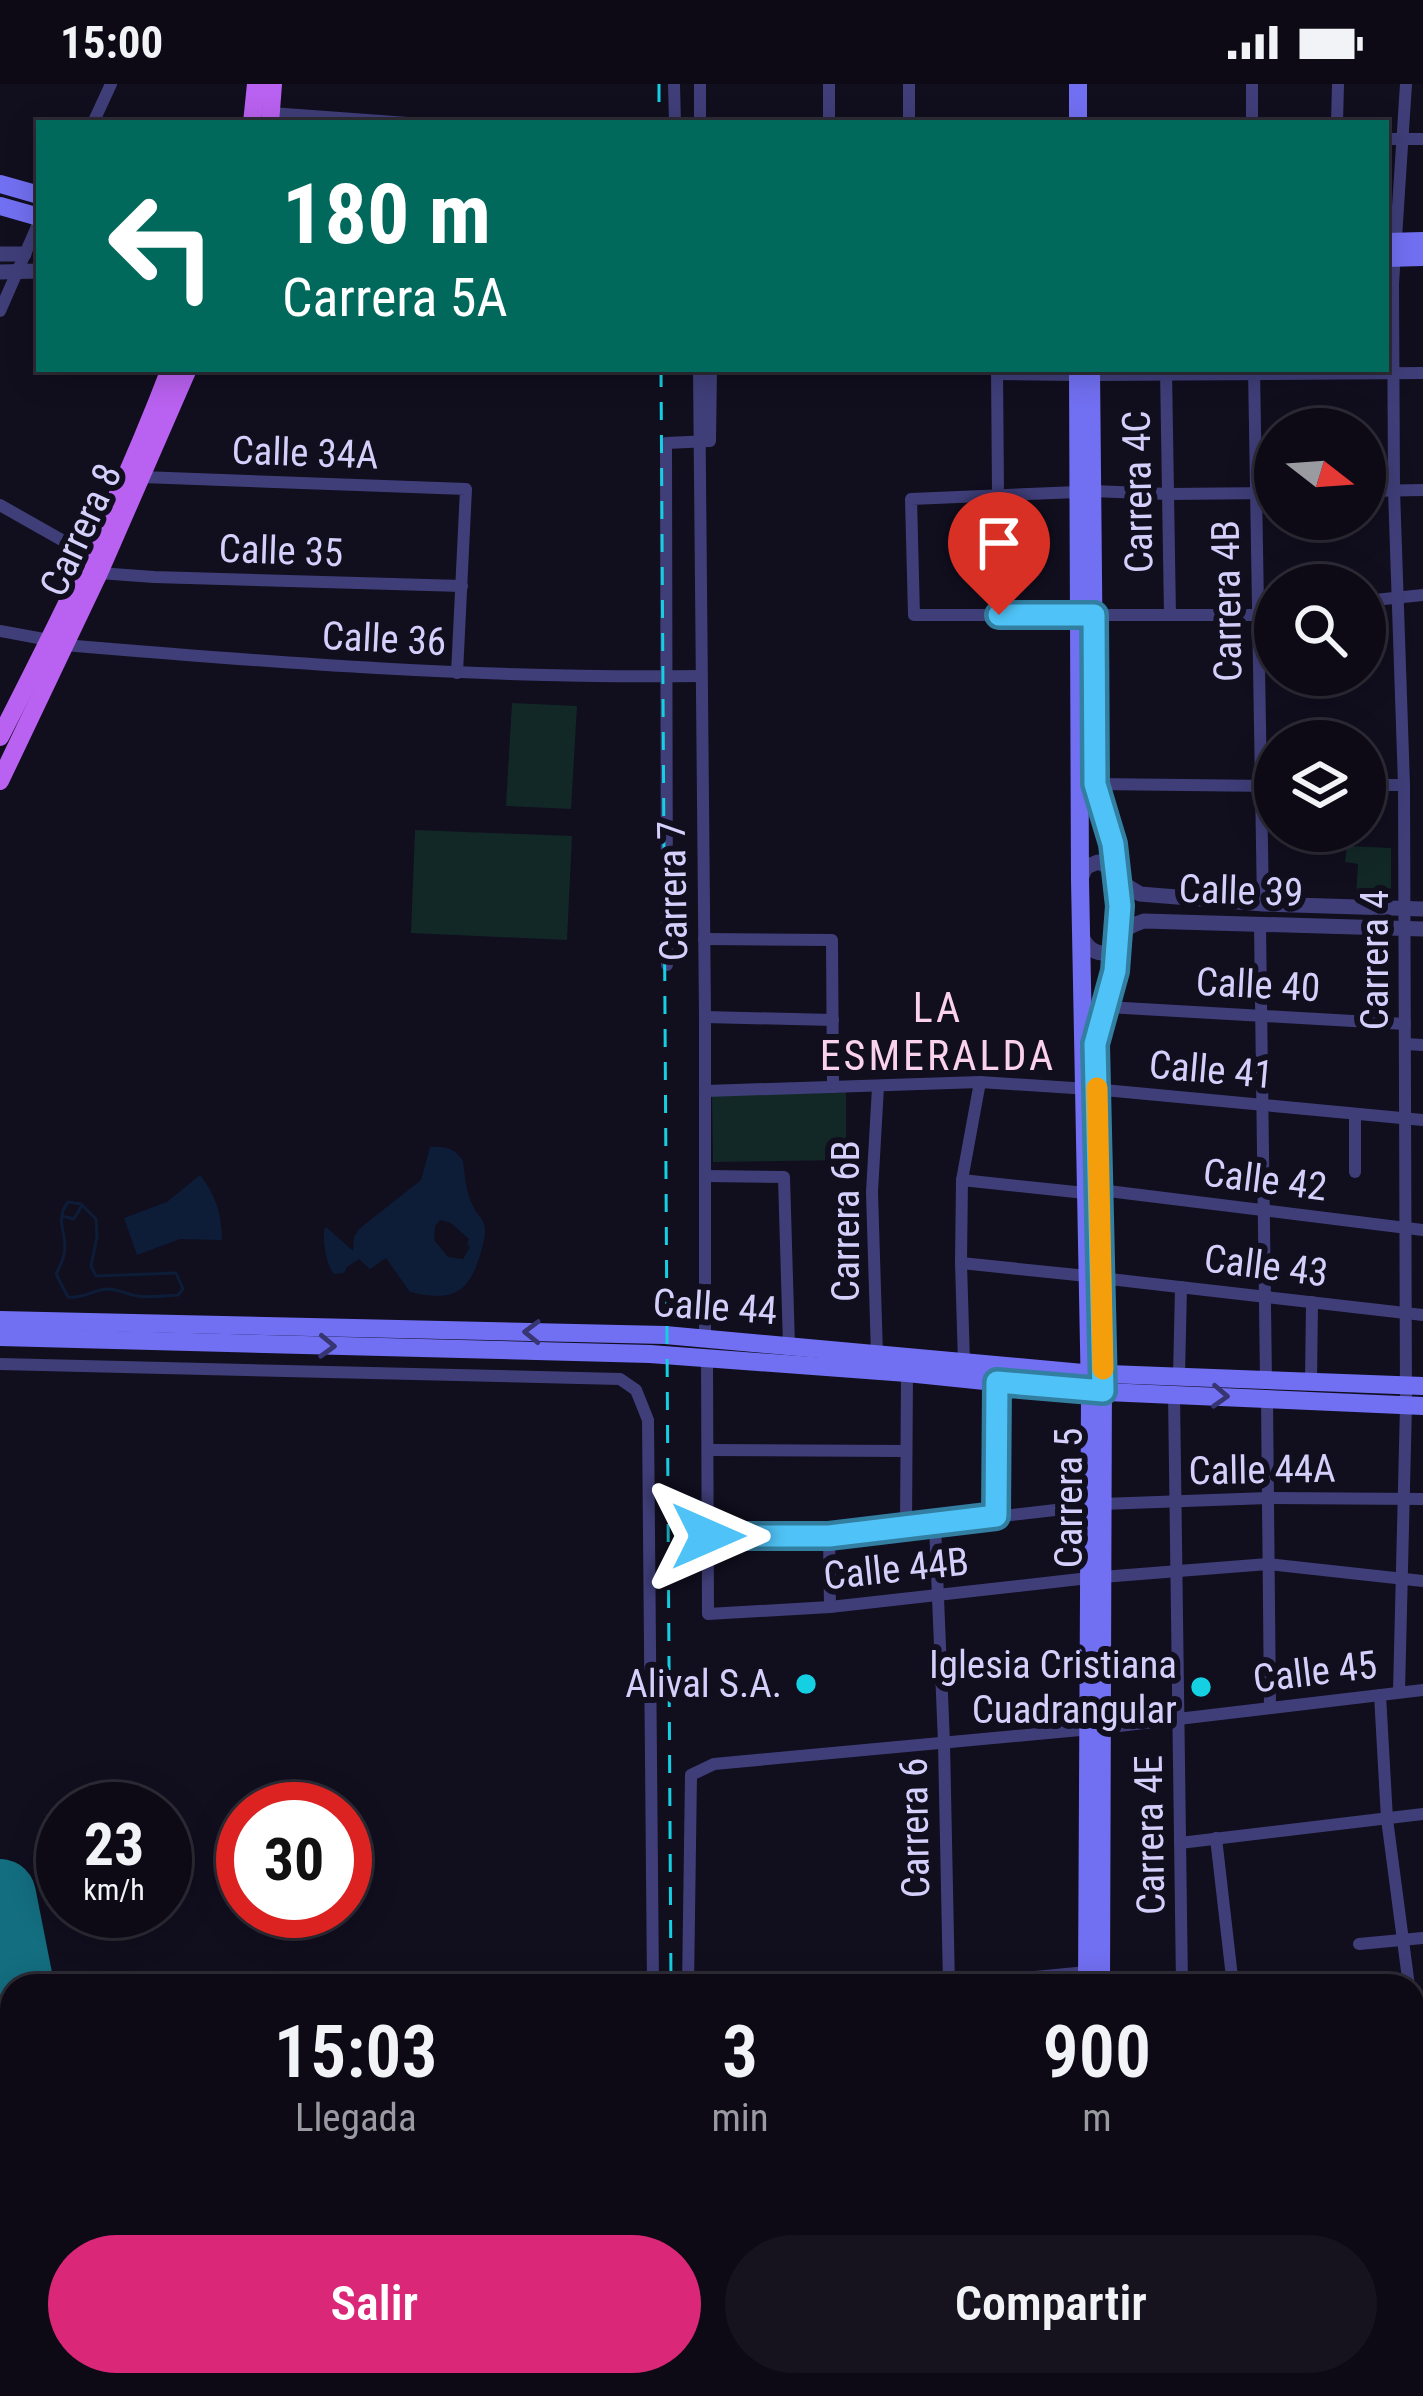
<!DOCTYPE html>
<html lang="es">
<style>
:root{--surface:#0d0a16;--page:#16131f;--text:#f1f3f6;--muted:#9a9aa1;--line:#2d2b35;--accent:#db2777}
body{margin:0;font-family:"Roboto Condensed",sans-serif;background:var(--page);color:var(--text);height:100vh;display:flex;flex-direction:column;font-size:45px;white-space:nowrap}
*{box-sizing:border-box;margin:0}
p{font-size:39px;color:var(--muted)}
.icon{flex:none;width:66px;height:66px;fill:none;stroke:currentColor;stroke-width:2;stroke-linecap:round;stroke-linejoin:round}
.map{position:relative;flex:1;overflow:hidden}
.panel{position:absolute;left:0px;top:1890px;width:1425px;height:423px;display:flex;flex-direction:column;background:var(--surface);border-radius:36px 36px 0 0;box-shadow:0 6px 30px #0003,0 0 0 3px var(--line)}
.panel>*{flex:none}
.top-card{position:absolute;left:36px;top:36px;width:1353px;height:252px;border-radius:0px;box-shadow:0 6px 30px #0003,0 0 0 3px var(--line);background:#00695c;color:#fff;overflow:hidden}
.needle{width:78px;rotate:107deg}
.tools{position:absolute;left:1254px;top:324px;display:grid;gap:24px}
.tools a{display:grid;place-items:center;width:132px;height:132px;border-radius:50%;background:var(--surface);box-shadow:0 6px 30px #0003,0 0 0 3px var(--line);font-size:60px}
.speed{position:absolute;left:36px;top:1698px;display:flex;gap:24px;font-size:60px;font-weight:700;text-align:center}
.speed>*{display:grid;place-content:center;width:156px;height:156px;border-radius:50%;background:var(--surface);box-shadow:0 6px 30px #0003,0 0 0 3px var(--line);line-height:1}
.speed small{font-size:30px;font-weight:400}
.speed .limit{border:18px solid #d22;background:#fff;color:#111}
.pin{position:absolute;display:grid;place-items:center;width:102px;height:102px;color:#fff;margin:-123px -51px;border-radius:50% 50% 50% 0;rotate:-45deg;box-shadow:0 0 12px #0007}
.pin .icon{rotate:45deg}
.me{position:absolute;width:132px;margin:-66px;rotate:90deg;stroke-linejoin:round;filter:drop-shadow(0 0 9px #0008)}
.turn{display:flex;align-items:center;gap:42px;height:252px;padding:0 48px;font-size:54px}
.turn .icon{width:156px;height:156px;stroke-width:2.5}
.turn b{display:block;font-size:84px;line-height:102px}
.eta{display:flex;justify-content:space-evenly;align-items:center;height:204px;text-align:center}
.eta b{font-size:72px;font-weight:600;line-height:84px}
.cta{display:flex;gap:24px;margin-top:auto;padding:24px 48px}
.cta a{flex:1;height:138px;border-radius:72px;background:var(--accent);color:#fff;font-size:48px;font-weight:600;line-height:138px;text-align:center}
.cta a+a{background:var(--page);color:var(--text)}
.status{display:flex;justify-content:space-between;align-items:center;height:84px;padding:0 60px;background:var(--surface);direction:ltr}
.status svg{height:33px;fill:currentColor}
.map>svg:first-child{display:block}
.green{fill:#122827}
.water{fill:#0d1d38;fill-rule:evenodd}
.lines{fill:none;stroke-linecap:round;stroke-linejoin:round}
.stream{stroke:#0d1d38;stroke-width:3}
.runway{stroke:#136e80;stroke-width:72}
.minor{stroke:#3f3e79;stroke-width:12}
.tertiary{stroke:#3f3e79;stroke-width:15}
.secondary{stroke:#7270f2;stroke-width:18}
.primary{stroke:#b961f0;stroke-width:18}
.rail{stroke:#15cfe2;stroke-width:3;stroke-dasharray:18 15;stroke-linecap:butt}
.oneway{stroke:#383573}
.route-casing{stroke:#337fa1;stroke-width:30}
.route{stroke:#4fc3f7;stroke-width:21}
.slow{stroke:#f59e0b;stroke-width:21}
.poi-dot{fill:#15cfe2;stroke:#110e1e;stroke-width:4.5}
.labels{text-anchor:middle;dominant-baseline:central;stroke-width:12;stroke-linejoin:round;paint-order:stroke}
.street-label{font-size:39px;fill:#d4d0fb;stroke:#110e1e}
.poi-label{font-size:39px;fill:#d4d0fb;stroke:#110e1e;text-anchor:end}
.neighbourhood-label{font-size:42px;letter-spacing:3px;fill:#fbd2ec;stroke:#110e1e}
</style>
<div class="status"><b>15:00</b><svg viewBox="0 0 49 12"><path d="M0 12V9h3v3zM5 12V6h3v6zM10 12V3h3v9zM15 12V0h3v12zM26 1h20v11H26zM47 4h2v5h-2z"/></svg></div>
<div class="map">
<svg width="1423" height="2312" viewBox="0 0 1423 2312">
<rect width="100%" height="100%" fill="#110e1e"/>
<g class="green">
<path d="M 512,619 L 577,622 L 571,725 L 506,722 Z"/>
<path d="M 415,746 L 572,752 L 567,856 L 411,849 Z"/>
<path d="M 1347,762 L 1391,764 L 1391,815 L 1356,814 L 1358,780 L 1345,778 Z"/>
<path d="M 846,1008 L 846,1076 L 713,1078 L 712,1010 Z"/>
</g>
<g class="water">
<path d="M 430,1063 C 445,1062 455,1064 463,1077 C 465,1093 466,1110 474,1124 C 479,1134 480,1129 484,1140 C 487,1150 483,1159 481,1168 C 469,1210 453,1218 410,1208 L 386,1174 L 370,1185 L 359,1175 L 347,1183 L 344,1189 L 334,1190 C 326,1180 323,1159 324,1146 L 326,1143 L 353,1167 L 354,1153 L 359,1145 L 421,1096 ZM 440,1136 L 451,1139 L 469,1155 L 467,1160 L 470,1163 L 463,1175 L 448,1173 L 434,1156 L 435,1142 Z"/>
<path d="M 200,1091 C 216,1111 222,1131 222,1156 L 180,1155 L 137,1171 L 124,1134 L 167,1118 Z"/>
</g>
<g class="lines">
<g class="stream">
<path d="M 68,1118 L 81,1120 L 96,1135 L 97,1153 L 91,1182 L 96,1192 L 176,1189 L 183,1205 L 178,1211 C 165,1212 149,1214 137,1212 C 126,1210 119,1205 107,1205 C 92,1206 83,1215 68,1213 L 56,1190 C 59,1184 63,1177 64,1170 C 69,1149 53,1138 68,1118 Z"/>
<path d="M 62,1132 L 74,1135 L 81,1123"/>
</g>
<g class="runway">
<path d="M 0,1811 L 18,1902"/>
<path d="M 98,2301 L 100,2312"/>
</g>
<g class="minor">
<path d="M 674,0 L 675,39"/>
<path d="M 909,0 L 909,39"/>
<path d="M 1252,0 L 1252,39"/>
<path d="M 271,29 L 408,39"/>
<path d="M 93,39 L 111,0"/>
<path d="M 700,39 L 700,0"/>
<path d="M 829,39 L 829,0"/>
<path d="M 1337,39 L 1338,0"/>
<path d="M 1386,55 L 1423,55"/>
<path d="M 0,227 L 39,138"/>
<path d="M 699,285 L 705,933 L 705,1255"/>
<path d="M 997,285 L 999,531"/>
<path d="M 1254,285 L 1263,820"/>
<path d="M 1166,286 L 1170,531"/>
<path d="M 997,290 L 1078,291"/>
<path d="M 1091,291 L 1423,289"/>
<path d="M 142,393 L 466,405 L 457,589"/>
<path d="M 1092,407 L 1168,410 L 1275,409"/>
<path d="M 1365,407 L 1423,406"/>
<path d="M 1078,408 L 911,415 L 914,531 L 1256,531 L 1275,528"/>
<path d="M 0,421 L 90,472"/>
<path d="M 99,489 L 154,493 L 462,502"/>
<path d="M 1365,517 L 1423,511"/>
<path d="M 0,547 L 49,556"/>
<path d="M 64,561 C 276,579 488,595 701,592"/>
<path d="M 1095,700 L 1275,702"/>
<path d="M 1365,701 L 1404,701"/>
<path d="M 1260,841 L 1266,1296"/>
<path d="M 704,855 L 832,856 L 833,1003"/>
<path d="M 667,881 L 666,359 L 710,357 L 711,285"/>
<path d="M 1107,923 L 1405,940"/>
<path d="M 705,933 L 833,936"/>
<path d="M 1405,960 L 1423,961"/>
<path d="M 706,1007 L 980,998 L 1104,1006 L 1423,1036"/>
<path d="M 1355,1030 L 1355,1088"/>
<path d="M 706,1092 L 784,1093 L 789,1262"/>
<path d="M 962,1096 L 1085,1109"/>
<path d="M 1100,1106 L 1423,1146"/>
<path d="M 961,1179 L 1087,1192"/>
<path d="M 1101,1194 L 1423,1231"/>
<path d="M 877,1271 L 872,1108 L 878,1003"/>
<path d="M 707,1274 L 708,1530 L 830,1523 L 1089,1494"/>
<path d="M 964,1279 L 961,1179 L 962,1096 L 980,998"/>
<path d="M 0,1280 L 620,1295 L 636,1306 L 648,1336 L 653,1902"/>
<path d="M 1179,1292 L 1181,1203"/>
<path d="M 1311,1298 L 1312,1218"/>
<path d="M 1174,1310 L 1182,1902"/>
<path d="M 1267,1315 L 1270,1624"/>
<path d="M 708,1366 L 905,1367"/>
<path d="M 1102,1420 L 1268,1414 L 1423,1415"/>
<path d="M 996,1432 L 996,1298"/>
<path d="M 935,1441 L 944,1659 L 949,1902"/>
<path d="M 906,1443 L 907,1289"/>
<path d="M 708,1452 L 829,1452 L 1090,1422"/>
<path d="M 829,1452 L 830,1523"/>
<path d="M 1102,1493 L 1268,1480 L 1423,1497"/>
<path d="M 1399,1608 L 1406,1321 L 1404,701 L 1394,406 L 1393,200 L 1406,0"/>
<path d="M 1380,1611 L 1387,1735 L 1409,1902"/>
<path d="M 1216,1754 L 1233,1902"/>
<path d="M 1180,1759 L 1423,1730"/>
<path d="M 1359,1860 L 1423,1854"/>
<path d="M 949,1901 L 1087,1888"/>
<path d="M 688,1902 L 691,1691 L 714,1680 L 1102,1644 L 1423,1606"/>
<path d="M 1413,1936 L 1423,2022"/>
<path d="M 1413,2101 L 1423,2100"/>
<path d="M 1413,2134 L 1423,2134"/>
<path d="M 1413,2211 L 1423,2210"/>
<path d="M 657,2301 L 657,2312"/>
<path d="M 967,2301 L 967,2312"/>
<path d="M 1188,2301 L 1188,2312"/>
<path d="M 1265,2301 L 1266,2312"/>
<path d="M 1336,2312 L 1337,2301"/>
</g>
<g class="tertiary">
<path d="M 0,170 L 24,170"/>
<path d="M 0,188 L 39,187"/>
<path d="M 1080,796 L 1086,783 L 1098,778 L 1117,787 L 1127,802 L 1140,810 L 1263,820 L 1423,825"/>
<path d="M 1082,853 C 1088,865 1101,876 1114,863 C 1119,858 1121,851 1126,846 C 1132,840 1136,840 1144,837 L 1423,845"/>
</g>
<g class="secondary">
<path d="M 1078,0 L 1078,39"/>
<path d="M 0,100 L 39,111"/>
<path d="M 0,122 L 39,133"/>
<path d="M 1386,158 L 1423,157"/>
<path d="M 1386,174 L 1423,173"/>
<path d="M 1078,285 L 1080,796 L 1090,1314 L 1087,1902"/>
<path d="M 1091,285 L 1095,700 L 1113,760 L 1120,822 L 1115,887 L 1095,960 L 1103,1284 L 1101,1902"/>
<path d="M 0,1236 L 665,1251 L 1083,1289 L 1423,1302"/>
<path d="M 0,1253 L 650,1270 L 907,1289 L 1083,1307 L 1423,1322"/>
<path d="M 1086,2312 L 1086,2301"/>
<path d="M 1100,2312 L 1100,2301"/>
</g>
<g class="primary">
<path d="M 252,39 L 256,0"/>
<path d="M 270,39 L 273,0"/>
<path d="M 0,653 C 62,532 122,411 170,285"/>
<path d="M 0,697 L 99,489 L 188,285"/>
</g>
<g class="rail">
<path d="M 659,0 L 659,39"/>
<path d="M 661,285 L 671,1902"/>
<path d="M 675,2301 L 675,2312"/>
</g>
</g>
<defs><path id="oneway-chevron" d="M-2-3.5L2.5 0L-2 3.5" fill="none" stroke-width="1.6" stroke-linecap="round" stroke-linejoin="round" transform="scale(3)"/></defs>
<g class="oneway">
<use href="#oneway-chevron" transform="translate(532 1248) rotate(-179)"/>
<use href="#oneway-chevron" transform="translate(327 1262) rotate(2)"/>
<use href="#oneway-chevron" transform="translate(1220 1312) rotate(3)"/>
</g>
<g class="lines">
<g class="route-casing">
<path id="route" d="M 708,1452 L 829,1452 L 996,1432 L 997,1298 L 1103,1307 L 1095,960 L 1115,887 L 1120,822 L 1113,760 L 1095,700 L 1094,531 L 999,531"/>
</g>
<use href="#route" class="route"/>
<path class="slow" d="M 1097,1004 L 1103,1285"/>
</g>
<g class="poi-dot">
<circle cx="806" cy="1600" r="12"/>
<circle cx="1201" cy="1603" r="12"/>
</g>
<g class="labels">
<g class="street-label">
<text transform="translate(305 369) rotate(2)">Calle 34A</text>
<text transform="translate(1138 408) rotate(-91)">Carrera 4C</text>
<text transform="translate(81 446) rotate(-65)">Carrera 8</text>
<text transform="translate(281 467) rotate(2)">Calle 35</text>
<text transform="translate(1227 517) rotate(-91)">Carrera 4B</text>
<text transform="translate(384 555) rotate(3)">Calle 36</text>
<text transform="translate(673 807) rotate(-91)">Carrera 7</text>
<text transform="translate(1241 807) rotate(2)">Calle 39</text>
<text transform="translate(1375 876) rotate(-90)">Carrera 4</text>
<text transform="translate(1258 901) rotate(3)">Calle 40</text>
<text transform="translate(1211 986) rotate(5)">Calle 41</text>
<text transform="translate(1265 1096) rotate(7)">Calle 42</text>
<text transform="translate(846 1137) rotate(-90)">Carrera 6B</text>
<text transform="translate(1266 1182) rotate(7)">Calle 43</text>
<text transform="translate(715 1223) rotate(4)">Calle 44</text>
<text transform="translate(1262 1386) rotate(-1)">Calle 44A</text>
<text transform="translate(1069 1414) rotate(-90)">Carrera 5</text>
<text transform="translate(896 1485) rotate(-6)">Calle 44B</text>
<text transform="translate(1315 1588) rotate(-7)">Calle 45</text>
<text transform="translate(915 1744) rotate(-91)">Carrera 6</text>
<text transform="translate(1150 1751) rotate(-91)">Carrera 4E</text>
</g>
<g class="poi-label">
<text x="1177" y="1581">Iglesia Cristiana<tspan x="1177" dy="45">Cuadrangular</tspan></text>
<text x="782" y="1600">Alival S.A.</text>
</g>
<g class="neighbourhood-label">
<text x="938" y="923">LA<tspan x="938" dy="48">ESMERALDA</tspan></text>
</g>
</g>
</svg>
<div class="tools">
<a><svg class="needle" viewBox="-14 -14 28 28"><path d="M0-13l5 13h-10z" fill="#e53935"/><path d="M0 13l5-13h-10z" fill="#9a9aa1"/></svg></a>
<a><svg class="icon" aria-label="search" viewBox="0 0 24 24"><circle cx="10" cy="10" r="6"/><path d="M15 15l6 6"/></svg></a>
<a><svg class="icon" aria-label="layers" viewBox="0 0 24 24"><path d="M12 4l9 5-9 5-9-5zM3 14l9 5 9-5"/></svg></a>
</div>
<div class="speed"><div>23<small>km/h</small></div><div class="limit">30</div></div>
<div class="pin" style="left:999px;top:531px;background:#d93025"><svg class="icon" aria-label="arrive" viewBox="0 0 24 24"><path d="M6 21V4h12l-3 4 3 4H6"/></svg></div>
<svg class="me" style="left:708px;top:1452px" viewBox="-20 -20 40 40"><path d="M0-17L14 15 0 8-14 15z" fill="#4fc3f7" stroke="#fff" stroke-width="4"/></svg>
<div class="top-card">
<div class="turn"><svg class="icon" aria-label="left" viewBox="0 0 24 24"><path d="M17 20v-9H6M10 6l-5 5 5 5"/></svg><div><b>180 m</b>Carrera 5A</div></div>
</div>
<section class="panel">
<div class="eta">
<div><b>15:03</b><p>Llegada</p></div>
<div><b>3</b><p>min</p></div>
<div><b>900</b><p>m</p></div>
</div>
<div class="cta"><a>Salir</a><a>Compartir</a></div>
</section>
</div>
